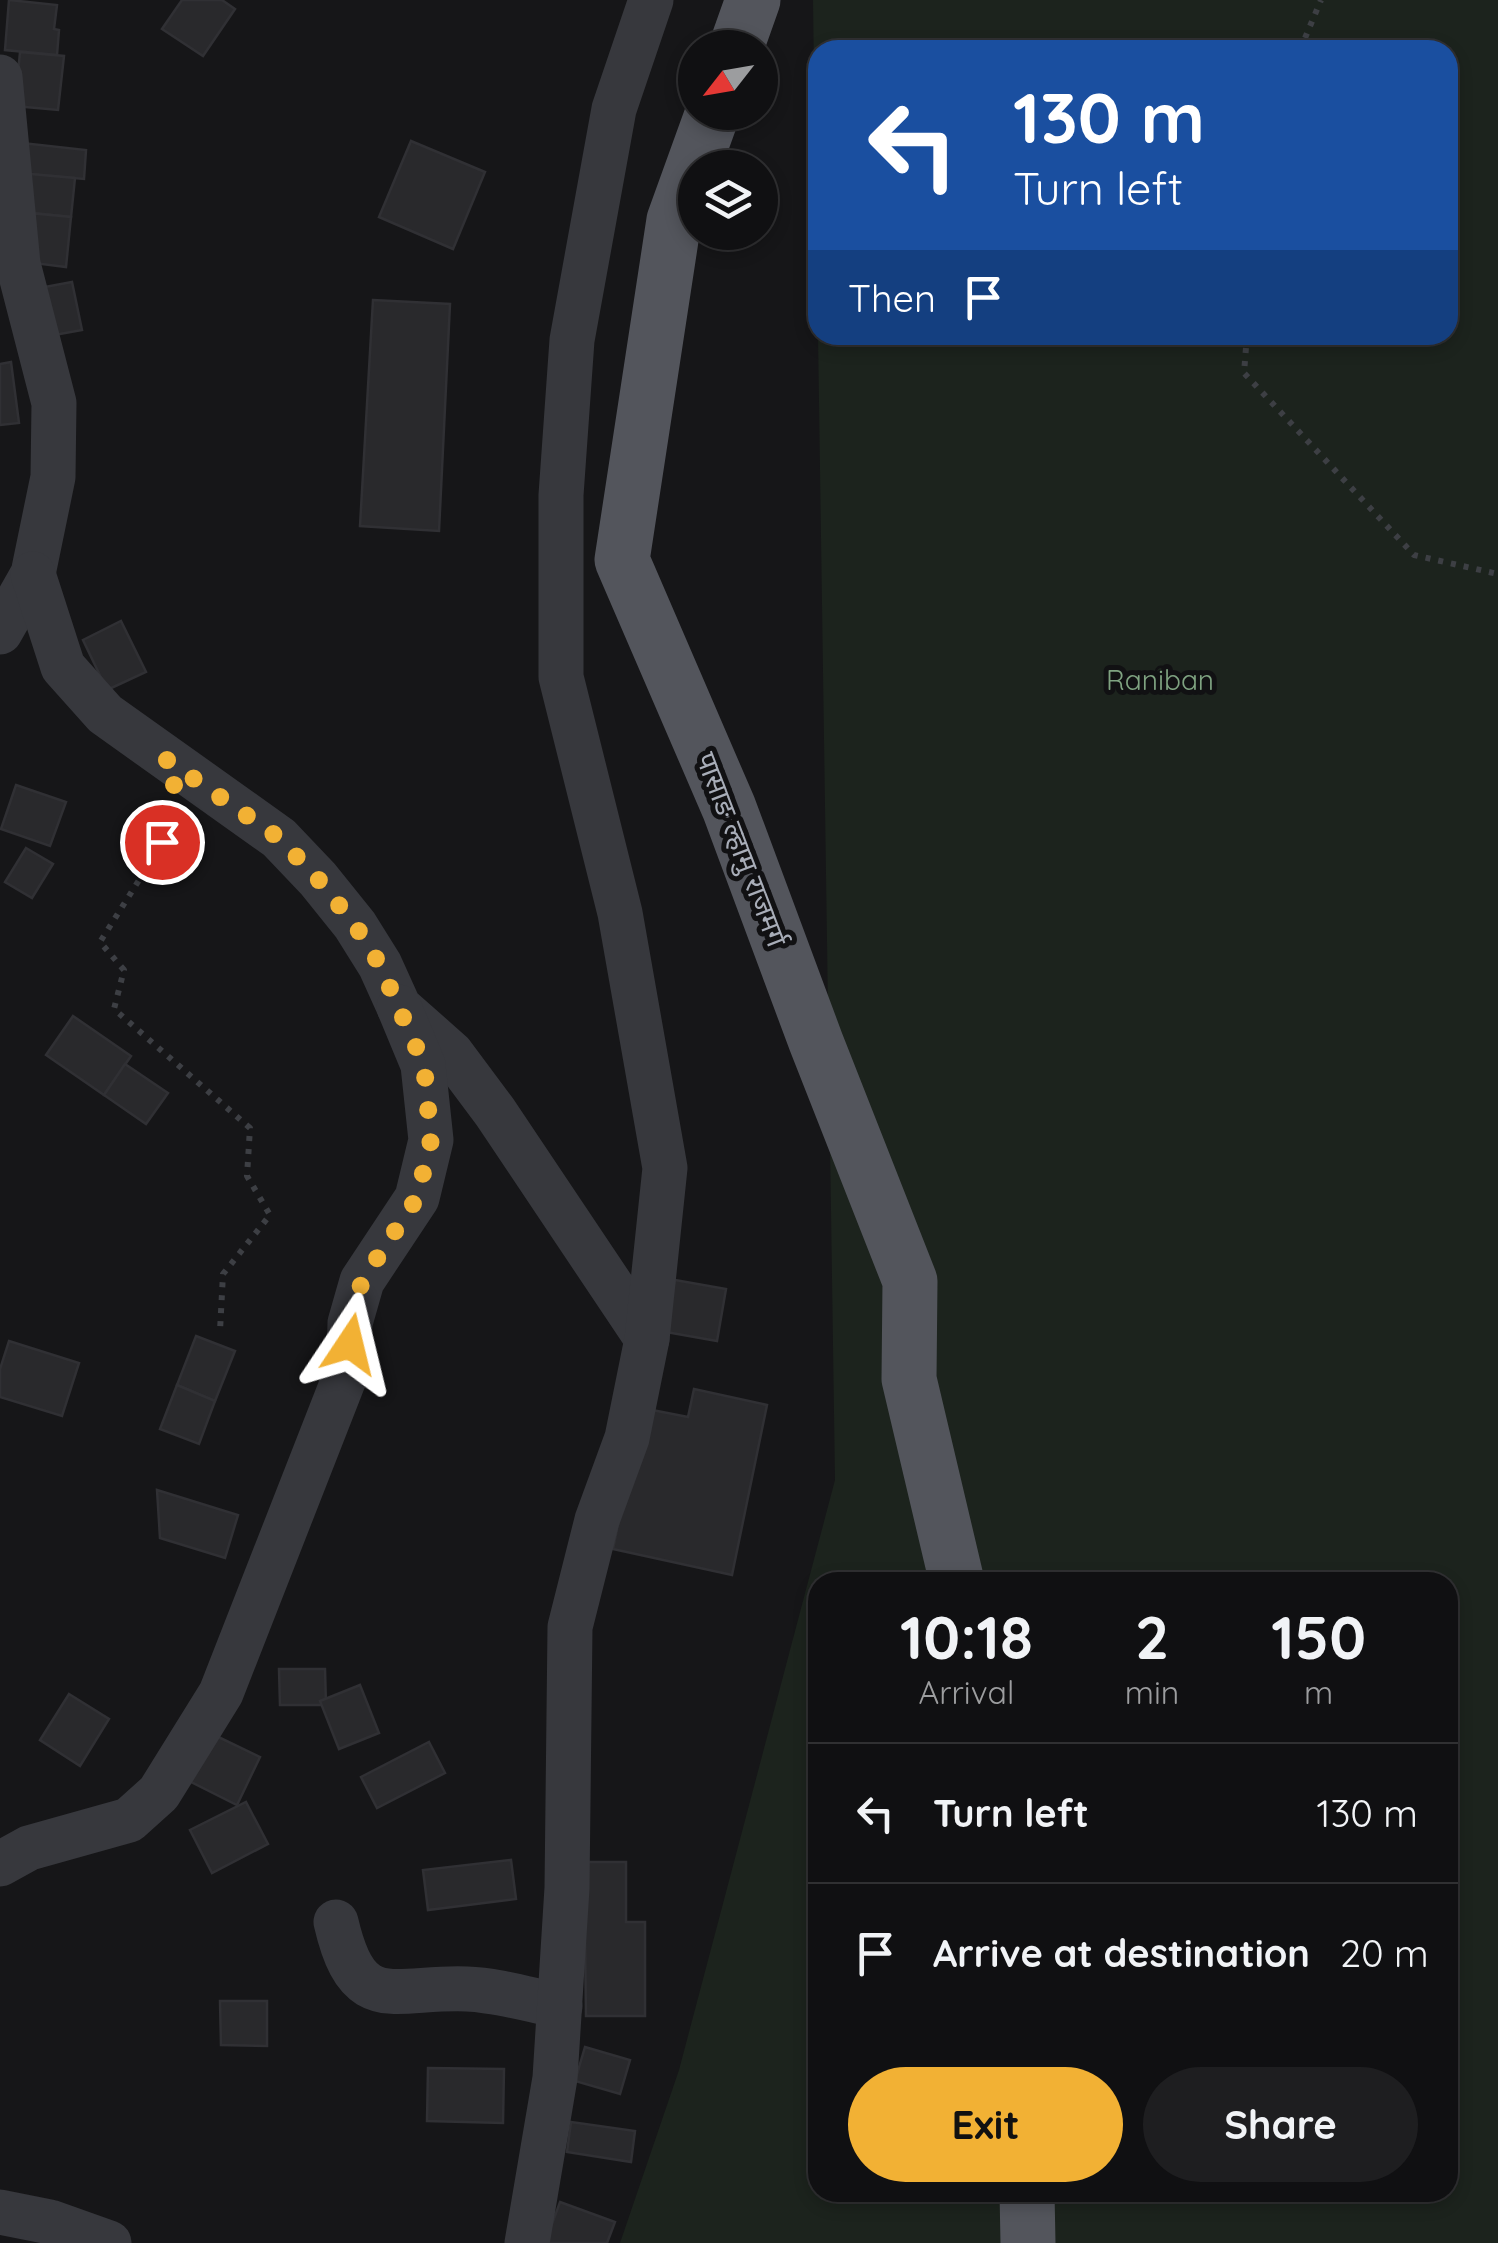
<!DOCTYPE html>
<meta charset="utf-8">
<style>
:root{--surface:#101012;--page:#1e1e20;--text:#f1f3f6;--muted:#9c9d9f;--line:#303032;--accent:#f2b134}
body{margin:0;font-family:Quicksand,"Noto Sans Devanagari",sans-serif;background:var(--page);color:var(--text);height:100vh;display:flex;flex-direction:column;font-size:38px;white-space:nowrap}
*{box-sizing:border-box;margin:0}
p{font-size:32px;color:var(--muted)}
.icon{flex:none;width:55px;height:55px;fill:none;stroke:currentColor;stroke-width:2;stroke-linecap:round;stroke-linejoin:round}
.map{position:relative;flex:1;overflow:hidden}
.panel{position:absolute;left:808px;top:1572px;width:650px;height:630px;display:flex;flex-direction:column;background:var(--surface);border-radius:30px;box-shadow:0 5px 15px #0003,0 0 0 2px var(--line)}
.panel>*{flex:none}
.hud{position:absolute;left:808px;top:40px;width:650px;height:305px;border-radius:30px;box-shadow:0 5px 15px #0003,0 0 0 2px var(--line);background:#1a4fa0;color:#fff;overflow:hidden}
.needle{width:65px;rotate:239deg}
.tools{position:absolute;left:678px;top:30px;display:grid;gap:20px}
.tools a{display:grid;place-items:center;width:100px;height:100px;border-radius:50%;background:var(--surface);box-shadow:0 5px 15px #0003,0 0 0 2px var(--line);font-size:50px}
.pin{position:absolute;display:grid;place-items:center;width:85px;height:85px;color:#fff;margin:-42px;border:5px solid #fff;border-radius:50%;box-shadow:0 2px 10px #0007}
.me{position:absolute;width:110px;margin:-55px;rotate:10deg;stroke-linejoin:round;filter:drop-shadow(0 0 8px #0008)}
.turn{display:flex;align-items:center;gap:35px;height:210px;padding:0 40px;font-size:45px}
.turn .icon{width:130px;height:130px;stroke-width:2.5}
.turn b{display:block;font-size:70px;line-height:85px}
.then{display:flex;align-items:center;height:95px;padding:0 40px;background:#0003;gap:20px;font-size:38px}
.eta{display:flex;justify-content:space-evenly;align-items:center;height:170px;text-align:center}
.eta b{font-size:60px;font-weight:700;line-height:70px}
.primary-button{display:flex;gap:20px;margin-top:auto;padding:20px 40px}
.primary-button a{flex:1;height:115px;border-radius:60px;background:var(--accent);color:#111;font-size:40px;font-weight:700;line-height:115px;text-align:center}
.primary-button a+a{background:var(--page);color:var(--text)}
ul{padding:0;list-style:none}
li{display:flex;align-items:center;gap:30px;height:140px;padding:0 40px;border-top:2px solid var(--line)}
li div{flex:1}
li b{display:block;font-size:38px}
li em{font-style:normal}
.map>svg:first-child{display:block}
.green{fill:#1c231d;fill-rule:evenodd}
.building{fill:#29292c;stroke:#303034;stroke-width:2.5}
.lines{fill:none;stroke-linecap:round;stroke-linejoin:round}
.path{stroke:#3d3f44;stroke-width:6;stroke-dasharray:5 8;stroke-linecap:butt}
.street{stroke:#37383d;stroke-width:45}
.primary{stroke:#53555c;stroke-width:55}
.route{stroke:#f2b134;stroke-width:18;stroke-dasharray:0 32.4}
.labels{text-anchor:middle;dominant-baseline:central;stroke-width:10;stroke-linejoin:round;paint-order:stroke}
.park-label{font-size:28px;fill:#7fa381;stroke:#111113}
.street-label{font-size:28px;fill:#a8adb8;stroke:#111113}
</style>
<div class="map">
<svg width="1498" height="2243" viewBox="0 0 1498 2243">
<rect width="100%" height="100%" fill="#161618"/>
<path class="green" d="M 813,0 L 1498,0 L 1498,2243 L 620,2243 L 679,2070 L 835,1480 L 818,335 L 1448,335 L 1448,50 L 818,50 L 817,309 ZM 818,1582 L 1448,1582 L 1448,2192 L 818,2192 Z"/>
<g class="building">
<path d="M 9,0 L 57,5 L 54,29 L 59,30 L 57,55 L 5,50 Z"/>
<path d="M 182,0 L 222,0 L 235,9 L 203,56 L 162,29 Z"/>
<path d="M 20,52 L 64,56 L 58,110 L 15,106 Z"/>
<path d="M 411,141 L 485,172 L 453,249 L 379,217 Z"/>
<path d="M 22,143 L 86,150 L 84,179 L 19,173 Z"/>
<path d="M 19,173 L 75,178 L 71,217 L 15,211 Z"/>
<path d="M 29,213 L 71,217 L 66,267 L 26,262 Z"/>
<path d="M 72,282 L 82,330 L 43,337 L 34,289 Z"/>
<path d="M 373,300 L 450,304 L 439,531 L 360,526 Z"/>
<path d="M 11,362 L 19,423 L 0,425 L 0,364 Z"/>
<path d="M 121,621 L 146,672 L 107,690 L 83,640 Z"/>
<path d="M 16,785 L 66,802 L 50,846 L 1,829 Z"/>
<path d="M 26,848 L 53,864 L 32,898 L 5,882 Z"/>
<path d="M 73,1016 L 131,1056 L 104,1095 L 46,1055 Z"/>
<path d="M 125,1064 L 168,1093 L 146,1124 L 104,1095 Z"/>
<path d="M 675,1280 L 726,1289 L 717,1341 L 666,1332 Z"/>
<path d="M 196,1336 L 235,1351 L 215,1401 L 177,1385 Z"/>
<path d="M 9,1341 L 79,1363 L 62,1416 L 0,1397 L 0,1369 Z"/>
<path d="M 177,1385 L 215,1401 L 199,1444 L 160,1429 Z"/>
<path d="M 694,1389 L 767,1405 L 732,1575 L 613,1549 L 642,1408 L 688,1417 Z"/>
<path d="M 157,1490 L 238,1515 L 225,1558 L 160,1538 Z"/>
<path d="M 279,1669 L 325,1669 L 326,1705 L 280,1705 Z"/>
<path d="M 360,1685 L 379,1733 L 339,1749 L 320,1701 Z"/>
<path d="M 69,1694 L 109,1719 L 80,1766 L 40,1740 Z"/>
<path d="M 208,1732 L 260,1757 L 237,1805 L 185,1779 Z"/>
<path d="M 429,1742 L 445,1773 L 377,1808 L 361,1777 Z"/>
<path d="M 246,1802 L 268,1844 L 212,1873 L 190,1830 Z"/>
<path d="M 511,1860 L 516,1899 L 428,1910 L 423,1870 Z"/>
<path d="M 584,1862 L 626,1862 L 626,1922 L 645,1922 L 645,2016 L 586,2016 Z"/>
<path d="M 220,2001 L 267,2001 L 267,2046 L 221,2045 Z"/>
<path d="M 585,2047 L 630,2060 L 620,2094 L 575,2081 Z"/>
<path d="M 428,2068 L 504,2069 L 503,2123 L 427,2121 Z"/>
<path d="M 571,2122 L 635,2131 L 631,2162 L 567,2152 Z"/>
<path d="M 560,2202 L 615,2222 L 607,2243 L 545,2243 Z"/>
</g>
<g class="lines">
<g class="path">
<path d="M 1300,50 L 1321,0"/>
<path d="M 1247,335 L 1244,373 L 1414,555 L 1498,574"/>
<path d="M 180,815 L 100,942 L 124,970 L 114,1009 L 250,1128 L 247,1176 L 270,1215 L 223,1274 L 220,1331"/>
</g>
<g class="street">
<path d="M 0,77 L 18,264 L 54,403 L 53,477 L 33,574 L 0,632"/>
<path d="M 33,574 L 63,667 L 105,714 L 279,838 L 318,879 L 355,925 L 380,965 L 399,1007 L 451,1053 L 495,1112 L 647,1339"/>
<path d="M 0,1864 L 29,1848 L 129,1820 L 159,1793 L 221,1693 L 349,1366 L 350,1323 L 362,1281 L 417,1198 L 431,1140 L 423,1065 L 399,1007"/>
<path d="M 336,1922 C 358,2017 392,1986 467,1989 C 497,1990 530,2000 560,2006"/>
<path d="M 0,2212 L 50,2222 L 109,2243"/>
<path d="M 527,2243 L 555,2078 L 567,1888 L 570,1627 L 597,1520 L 627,1438 L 647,1339 L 665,1168 L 620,913 L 561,677 L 561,495 L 572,340 L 614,109 L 651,0"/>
</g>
<g class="primary">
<path d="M 736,48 L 753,0"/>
<path d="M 713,112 L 674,220 L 622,560 L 729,808 L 816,1042 L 910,1281 L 909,1379 L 957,1582"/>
<path d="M 1027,2192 L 1028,2243"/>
</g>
</g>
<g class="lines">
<path class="route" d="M 162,842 L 183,809 L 164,758 L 279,838 L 318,879 L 355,925 L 380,965 L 424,1065 L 431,1140 L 417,1198 L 362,1281 L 350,1323 L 350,1344"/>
</g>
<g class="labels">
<g class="park-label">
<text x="1160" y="679">Raniban</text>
</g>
<g class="street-label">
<text transform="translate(742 849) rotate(69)">पासाङ ल्हामु राजमर्ग</text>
</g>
</g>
</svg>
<div class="tools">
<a><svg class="needle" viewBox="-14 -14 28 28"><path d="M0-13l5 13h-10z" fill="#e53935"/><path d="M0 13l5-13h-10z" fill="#9c9d9f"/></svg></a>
<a><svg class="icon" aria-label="layers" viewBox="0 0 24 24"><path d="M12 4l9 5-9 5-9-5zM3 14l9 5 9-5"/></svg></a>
</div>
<div class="pin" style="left:162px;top:842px;background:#d93025"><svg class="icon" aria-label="arrive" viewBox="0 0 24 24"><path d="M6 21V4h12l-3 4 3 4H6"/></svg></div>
<svg class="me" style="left:350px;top:1344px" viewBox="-20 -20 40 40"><path d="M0-17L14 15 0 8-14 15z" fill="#f2b134" stroke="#fff" stroke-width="4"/></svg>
<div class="hud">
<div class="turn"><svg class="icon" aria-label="left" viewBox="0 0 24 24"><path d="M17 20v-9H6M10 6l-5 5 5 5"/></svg><div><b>130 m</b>Turn left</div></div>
<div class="then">Then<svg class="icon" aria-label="arrive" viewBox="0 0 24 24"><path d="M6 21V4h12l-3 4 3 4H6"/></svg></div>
</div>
<section class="panel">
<div class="eta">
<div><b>10:18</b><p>Arrival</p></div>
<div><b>2</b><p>min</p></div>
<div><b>150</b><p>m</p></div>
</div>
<ul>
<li><svg class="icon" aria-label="left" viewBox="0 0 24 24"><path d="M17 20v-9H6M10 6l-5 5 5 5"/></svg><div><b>Turn left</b></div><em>130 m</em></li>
<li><svg class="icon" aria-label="arrive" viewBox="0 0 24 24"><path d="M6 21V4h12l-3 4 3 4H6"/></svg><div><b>Arrive at destination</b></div><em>20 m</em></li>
</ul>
<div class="primary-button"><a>Exit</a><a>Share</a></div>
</section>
</div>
